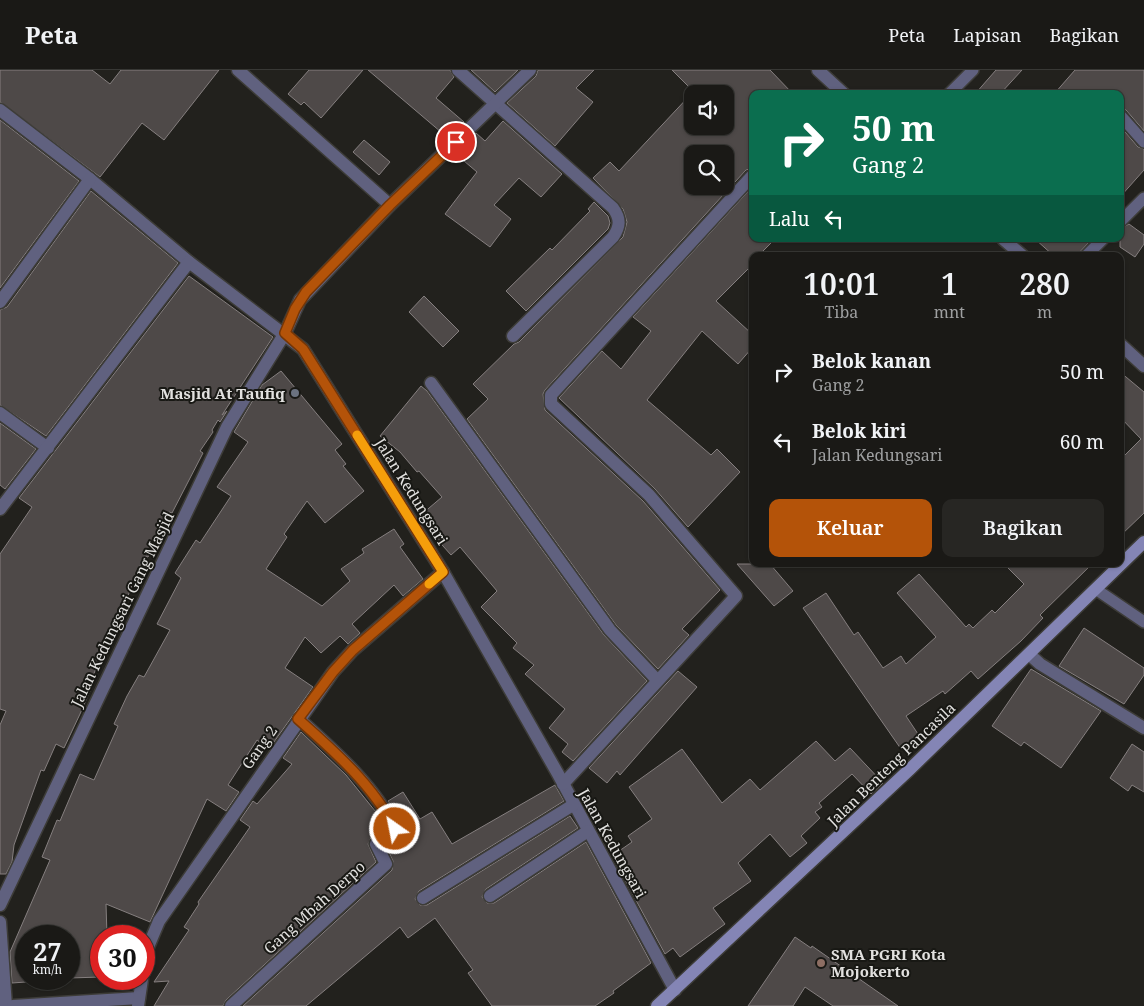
<!DOCTYPE html>
<html lang="id">
<style>
:root{--surface:#1a1916;--page:#272623;--text:#f1f3f6;--muted:#9fa0a1;--line:#383835;--accent:#b45309}
body{margin:0;font-family:"Noto Serif",serif;background:var(--page);color:var(--text);height:100vh;display:flex;flex-direction:column;font-size:19px;white-space:nowrap}
*{box-sizing:border-box;margin:0}
p{font-size:16px;color:var(--muted)}
.icon{flex:none;width:28px;height:28px;fill:none;stroke:currentColor;stroke-width:2;stroke-linecap:round;stroke-linejoin:round}
.map{position:relative;flex:1;overflow:hidden}
.drawer{position:absolute;left:749px;top:182px;width:375px;height:315px;display:flex;flex-direction:column;background:var(--surface);border-radius:10px;box-shadow:0 1px 4px #0004,0 0 0 1px var(--line)}
.drawer>*{flex:none}
.banner{position:absolute;left:749px;top:20px;width:375px;height:152px;border-radius:10px;box-shadow:0 1px 4px #0004,0 0 0 1px var(--line);background:#0b6e4f;color:#fff;overflow:hidden}
.tools{position:absolute;left:684px;top:15px;display:grid;gap:10px}
.tools a{display:grid;place-items:center;width:50px;height:50px;border-radius:10px;background:var(--surface);box-shadow:0 1px 4px #0004,0 0 0 1px var(--line);font-size:25px}
.speed{position:absolute;left:15px;top:855px;display:flex;gap:10px;font-size:25px;font-weight:700;text-align:center}
.speed>*{display:grid;place-content:center;width:65px;height:65px;border-radius:50%;background:var(--surface);box-shadow:0 1px 4px #0004,0 0 0 1px var(--line);line-height:1}
.speed small{font-size:12px;font-weight:400}
.speed .limit{border:8px solid #d22;background:#fff;color:#111}
.pin{position:absolute;display:grid;place-items:center;width:42px;height:42px;color:#fff;margin:-21px;border:2px solid #fff;border-radius:50%;box-shadow:0 1px 5px #0007}
.me{position:absolute;width:55px;margin:-28px;rotate:327deg;stroke-linejoin:round;filter:drop-shadow(0 0 4px #0008)}
.turn{display:flex;align-items:center;gap:18px;height:105px;padding:0 20px;font-size:22px}
.turn .icon{width:65px;height:65px;stroke-width:2.5}
.turn b{display:block;font-size:35px;line-height:42px}
.then{display:flex;align-items:center;height:48px;padding:0 20px;background:#0003;gap:10px;font-size:19px}
.eta{display:flex;justify-content:space-evenly;align-items:center;height:85px;text-align:center}
.eta b{font-size:30px;font-weight:600;line-height:35px}
.primary-button{display:flex;gap:10px;margin-top:auto;padding:10px 20px}
.primary-button a{flex:1;height:58px;border-radius:10px;background:var(--accent);color:#fff;font-size:20px;font-weight:600;line-height:58px;text-align:center}
.primary-button a+a{background:var(--page);color:var(--text)}
ul{padding:0;list-style:none}
li{display:flex;align-items:center;gap:15px;height:70px;padding:0 20px}
li div{flex:1}
li b{display:block;font-size:19px}
li em{font-style:normal}
header{display:flex;align-items:center;gap:30px;box-sizing:border-box;height:70px;padding:0 25px;background:var(--surface);border-bottom:1px solid var(--line)}
header strong{font-size:24px}
nav{display:flex;gap:28px;margin-inline-start:auto;font-size:18px}
.map>svg:first-child{display:block}
.building{fill:#4e4948;stroke:#857f7f;fill-rule:evenodd}
.lines{fill:none;stroke-linecap:round;stroke-linejoin:round}
.lane-casing{stroke:#3d3c38;stroke-width:14}
.street-casing{stroke:#3d3c38;stroke-width:15}
.secondary-casing{stroke:#3d3c38;stroke-width:15}
.lane{stroke:#60617f;stroke-width:11}
.street{stroke:#60617f;stroke-width:12}
.secondary{stroke:#8485b5;stroke-width:12}
.route-casing{stroke:#753606;stroke-width:12}
.route{stroke:#b45309;stroke-width:9}
.slow{stroke:#f59e0b;stroke-width:9}
.worship-dot{fill:#6b7280;stroke:#181814;stroke-width:2}
.education-dot{fill:#8d6e63;stroke:#181814;stroke-width:2}
.labels{text-anchor:middle;dominant-baseline:central;stroke-width:4;stroke-linejoin:round;paint-order:stroke}
.poi-label{font-size:15px;font-weight:bold;fill:#e2e1df;stroke:#181814;text-anchor:end}
.street-label{font-size:15px;fill:#e2e1df;stroke:#181814}
</style>
<header>
<strong>Peta</strong>
<nav><a>Peta</a><a>Lapisan</a><a>Bagikan</a></nav>
</header>
<div class="map">
<svg width="1144" height="936" viewBox="0 0 1144 936">
<rect width="100%" height="100%" fill="#22211d"/>
<g class="building">
<path d="M 0,0 L 92,0 L 110,14 L 121,0 L 219,0 L 164,70 L 142,53 L 100,107 L 0,32 Z"/>
<path d="M 309,0 L 363,0 L 321,48 L 304,32 L 301,35 L 288,24 Z"/>
<path d="M 368,0 L 450,0 L 454,7 L 436,28 L 464,52 L 448,68 Z"/>
<path d="M 471,0 L 518,0 L 495,22 Z"/>
<path d="M 538,0 L 594,0 L 576,18 L 593,32 L 555,76 L 507,33 L 536,6 Z"/>
<path d="M 672,0 L 770,0 L 793,24 L 752,24 L 752,98 L 746,100 L 545,320 L 543,324 L 545,340 L 643,431 L 720,520 L 682,559 L 689,565 L 658,599 L 616,555 L 467,349 L 488,329 L 473,314 L 514,274 L 519,272 L 623,167 L 627,152 L 623,139 L 593,108 L 610,92 L 619,101 L 692,23 L 692,56 L 725,56 L 725,24 L 696,24 ZM 692,84 L 725,84 L 725,116 L 692,116 Z"/>
<path d="M 996,0 L 1022,0 L 1000,24 L 975,24 Z"/>
<path d="M 1075,0 L 1144,0 L 1144,61 L 1126,40 L 1120,38 L 1120,24 L 1054,24 Z"/>
<path d="M 0,50 L 79,111 L 0,218 Z"/>
<path d="M 503,51 L 562,104 L 541,127 L 519,108 L 494,135 L 511,149 L 490,177 L 445,144 L 477,102 L 464,91 L 469,86 L 460,78 L 476,63 L 485,71 Z"/>
<path d="M 1120,56 L 1138,77 L 1144,79 L 1144,100 L 1120,127 Z"/>
<path d="M 364,70 L 390,92 L 379,105 L 353,82 Z"/>
<path d="M 752,117 L 752,169 L 775,169 L 761,183 L 762,186 L 752,186 L 752,195 L 716,231 L 752,264 L 752,278 L 738,294 L 702,261 L 647,330 L 711,385 L 717,379 L 740,402 L 688,457 L 655,419 L 559,328 L 602,281 L 621,299 L 651,261 L 633,247 Z"/>
<path d="M 91,121 L 178,193 L 46,366 L 0,335 L 0,240 L 7,237 Z"/>
<path d="M 594,132 L 608,146 L 610,153 L 608,159 L 526,241 L 506,221 L 550,178 L 552,180 L 590,141 L 588,139 Z"/>
<path d="M 1129,154 L 1144,165 L 1144,174 L 1135,187 L 1120,177 L 1120,159 Z"/>
<path d="M 1035,169 L 1092,169 L 1076,186 L 1054,186 Z"/>
<path d="M 189,206 L 273,267 L 222,345 L 227,341 L 220,352 L 218,350 L 212,360 L 213,362 L 200,381 L 203,383 L 172,443 L 169,442 L 148,487 L 144,486 L 123,538 L 120,537 L 93,606 L 96,607 L 80,644 L 64,678 L 56,674 L 44,701 L 41,700 L 14,775 L 12,792 L 6,804 L 0,804 L 0,655 L 6,641 L 0,639 L 0,484 L 32,437 L 19,428 Z"/>
<path d="M 424,226 L 459,261 L 443,277 L 409,242 Z"/>
<path d="M 281,301 L 342,374 L 335,380 L 346,394 L 343,396 L 364,421 L 325,453 L 307,431 L 284,464 L 287,467 L 266,499 L 322,536 L 350,511 L 341,499 L 364,483 L 362,479 L 394,459 L 404,474 L 400,477 L 423,509 L 403,526 L 394,515 L 352,554 L 360,563 L 348,574 L 340,566 L 321,583 L 305,567 L 285,598 L 313,617 L 269,679 L 257,670 L 228,715 L 239,722 L 226,741 L 207,729 L 150,852 L 106,834 L 107,866 L 101,866 L 101,907 L 69,908 L 69,866 L 26,866 L 26,912 L 12,913 L 10,882 L 50,790 L 42,787 L 57,750 L 60,751 L 80,704 L 94,710 L 118,656 L 114,654 L 127,626 L 139,605 L 144,607 L 170,560 L 157,554 L 181,508 L 175,503 L 196,470 L 200,473 L 231,426 L 217,417 L 248,372 L 234,362 L 262,315 Z"/>
<path d="M 1120,302 L 1144,322 L 1144,443 L 1120,466 L 1120,390 L 1141,369 L 1120,347 Z"/>
<path d="M 421,316 L 427,321 L 604,565 L 647,611 L 573,691 L 562,682 L 568,674 L 549,658 L 565,639 L 525,604 L 534,595 L 513,578 L 517,573 L 481,537 L 497,521 L 460,477 L 451,485 L 435,467 L 439,463 L 422,444 L 442,427 L 419,401 L 417,402 L 400,382 L 380,366 Z"/>
<path d="M 0,353 L 36,379 L 5,419 L 0,415 Z"/>
<path d="M 737,494 L 770,494 L 793,521 L 774,536 Z"/>
<path d="M 1004,494 L 1092,494 L 1040,545 L 1043,548 L 1021,571 L 978,609 L 971,601 L 945,624 L 943,621 L 906,646 L 920,667 L 901,679 L 803,538 L 826,523 L 854,565 L 858,562 L 883,598 L 901,586 L 906,594 L 936,567 L 897,523 L 919,504 L 966,557 L 969,554 L 973,558 L 992,540 L 995,543 L 1024,514 Z"/>
<path d="M 1084,558 L 1144,598 L 1144,605 L 1124,634 L 1059,596 Z"/>
<path d="M 1031,599 L 1101,641 L 1061,698 L 1024,672 L 1021,676 L 992,656 Z"/>
<path d="M 678,601 L 697,617 L 620,705 L 617,701 L 607,713 L 589,698 Z"/>
<path d="M 301,662 L 346,705 L 380,747 L 385,757 L 371,768 L 368,774 L 376,792 L 226,930 L 223,936 L 154,936 L 169,911 L 154,912 L 189,860 L 184,857 L 199,834 L 198,832 L 250,757 L 240,750 L 253,731 L 257,734 L 292,694 L 283,688 Z"/>
<path d="M 816,671 L 835,691 L 850,678 L 883,713 L 871,724 L 852,704 L 819,733 L 822,737 L 815,742 L 820,748 L 801,766 L 807,773 L 790,787 L 770,764 L 738,793 L 751,811 L 713,838 L 725,854 L 680,887 L 673,878 L 665,884 L 612,786 L 632,772 L 628,766 L 652,749 L 629,717 L 682,679 L 722,733 L 750,709 L 760,720 Z"/>
<path d="M 1132,674 L 1144,682 L 1144,722 L 1132,715 L 1128,721 L 1110,708 Z"/>
<path d="M 555,715 L 564,731 L 419,821 L 415,829 L 420,835 L 427,835 L 570,746 L 578,758 L 486,819 L 482,827 L 487,833 L 494,833 L 586,772 L 651,893 L 613,921 L 614,923 L 595,936 L 492,936 L 468,903 L 473,900 L 435,848 L 408,868 L 400,857 L 306,936 L 243,936 L 392,800 L 393,791 L 386,776 L 400,765 L 403,758 L 388,731 L 403,722 L 420,749 L 432,742 L 452,774 Z"/>
<path d="M 795,867 L 811,878 L 812,876 L 898,936 L 833,936 L 805,917 L 793,936 L 748,936 Z"/>
</g>
<g class="lines">
<g class="lane-casing">
<g id="lane">
<path d="M 949,24 L 973,0"/>
<path d="M 1120,45 L 1144,72"/>
<path d="M 1120,152 L 1144,128"/>
<path d="M 1086,186 L 1103,169"/>
<path d="M 1097,520 L 1144,552"/>
</g>
</g>
<g class="street-casing">
<g id="street">
<path d="M 238,0 L 390,135"/>
<path d="M 458,0 L 613,138 C 621,149 620,157 613,167 L 513,266"/>
<path d="M 818,0 L 844,24"/>
<path d="M 0,40 L 90,109 L 189,192"/>
<path d="M 1003,169 L 1023,186"/>
<path d="M 0,232 L 90,109"/>
<path d="M 1120,274 L 1144,296"/>
<path d="M 431,313 L 610,560 L 657,610"/>
<path d="M 0,343 L 48,378"/>
<path d="M 0,439 L 189,192 L 303,279 L 443,502 L 558,704 L 675,920"/>
<path d="M 1029,584 L 1040,594 L 1144,658"/>
<path d="M 563,714 L 736,526 L 649,425 L 551,334 L 551,325 L 752,106"/>
<path d="M 490,826 L 588,761"/>
<path d="M 423,828 L 573,735"/>
<path d="M 0,835 L 227,357 L 285,263 L 300,230 L 390,135 L 530,0"/>
<path d="M 0,852 L 6,936"/>
<path d="M 144,902 L 148,877 L 159,851 L 333,602 L 353,580 L 443,502"/>
<path d="M 13,936 L 139,928"/>
<path d="M 138,936 L 142,909"/>
<path d="M 231,936 L 386,794 L 376,774 L 395,759 C 375,716 333,680 299,649"/>
</g>
</g>
<g class="secondary-casing">
<path id="secondary" d="M 657,936 L 910,699 L 1144,472"/>
</g>
<use href="#lane" class="lane"/>
<use href="#street" class="street"/>
<use href="#secondary" class="secondary"/>
</g>
<g class="lines">
<g class="route-casing">
<path id="route" d="M 395,759 C 374,716 333,680 298,649 L 333,602 L 353,580 L 443,502 L 303,279 L 285,263 L 295,239 L 306,222 L 390,135 L 456,72"/>
</g>
<use href="#route" class="route"/>
<path class="slow" d="M 357,365 L 443,502 L 429,514"/>
</g>
<circle class="worship-dot" cx="295" cy="323" r="5"/>
<circle class="education-dot" cx="821" cy="893" r="5"/>
<g class="labels">
<g class="poi-label">
<text x="285" y="323">Masjid At Taufiq</text>
<text x="831" y="884" text-anchor="start">SMA PGRI Kota<tspan x="831" dy="17">Mojokerto</tspan></text>
</g>
<g class="street-label">
<text transform="translate(412 421) rotate(58)">Jalan Kedungsari</text>
<text transform="translate(122 539) rotate(-64)">Jalan Kedungsari Gang Masjid</text>
<text transform="translate(259 677) rotate(-55)">Gang 2</text>
<text transform="translate(891 694) rotate(-44)">Jalan Benteng Pancasila</text>
<text transform="translate(613 773) rotate(61)">Jalan Kedungsari</text>
<text transform="translate(314 837) rotate(-42)">Gang Mbah Derpo</text>
</g>
</g>
</svg>
<div class="tools">
<a><svg class="icon" aria-label="sound" viewBox="0 0 24 24"><path d="M4 9h4l5-4v14l-5-4H4zM17 9q2 3 0 6"/></svg></a>
<a><svg class="icon" aria-label="search" viewBox="0 0 24 24"><circle cx="10" cy="10" r="6"/><path d="M15 15l6 6"/></svg></a>
</div>
<div class="speed"><div>27<small>km/h</small></div><div class="limit">30</div></div>
<div class="pin" style="left:456px;top:72px;background:#d93025"><svg class="icon" aria-label="arrive" viewBox="0 0 24 24"><path d="M6 21V4h12l-3 4 3 4H6"/></svg></div>
<svg class="me" style="left:395px;top:759px" viewBox="-20 -20 40 40"><circle r="17" fill="#b45309" stroke="#fff" stroke-width="3"/><path d="M0-11L8 9 0 5-8 9z" fill="#fff"/></svg>
<div class="banner">
<div class="turn"><svg class="icon" aria-label="right" viewBox="0 0 24 24"><path d="M7 20v-9h11M14 6l5 5-5 5"/></svg><div><b>50 m</b>Gang 2</div></div>
<div class="then">Lalu<svg class="icon" aria-label="left" viewBox="0 0 24 24"><path d="M17 20v-9H6M10 6l-5 5 5 5"/></svg></div>
</div>
<section class="drawer">
<div class="eta">
<div><b>10:01</b><p>Tiba</p></div>
<div><b>1</b><p>mnt</p></div>
<div><b>280</b><p>m</p></div>
</div>
<ul>
<li><svg class="icon" aria-label="right" viewBox="0 0 24 24"><path d="M7 20v-9h11M14 6l5 5-5 5"/></svg><div><b>Belok kanan</b><p>Gang 2</p></div><em>50 m</em></li>
<li><svg class="icon" aria-label="left" viewBox="0 0 24 24"><path d="M17 20v-9H6M10 6l-5 5 5 5"/></svg><div><b>Belok kiri</b><p>Jalan Kedungsari</p></div><em>60 m</em></li>
</ul>
<div class="primary-button"><a>Keluar</a><a>Bagikan</a></div>
</section>
</div>
